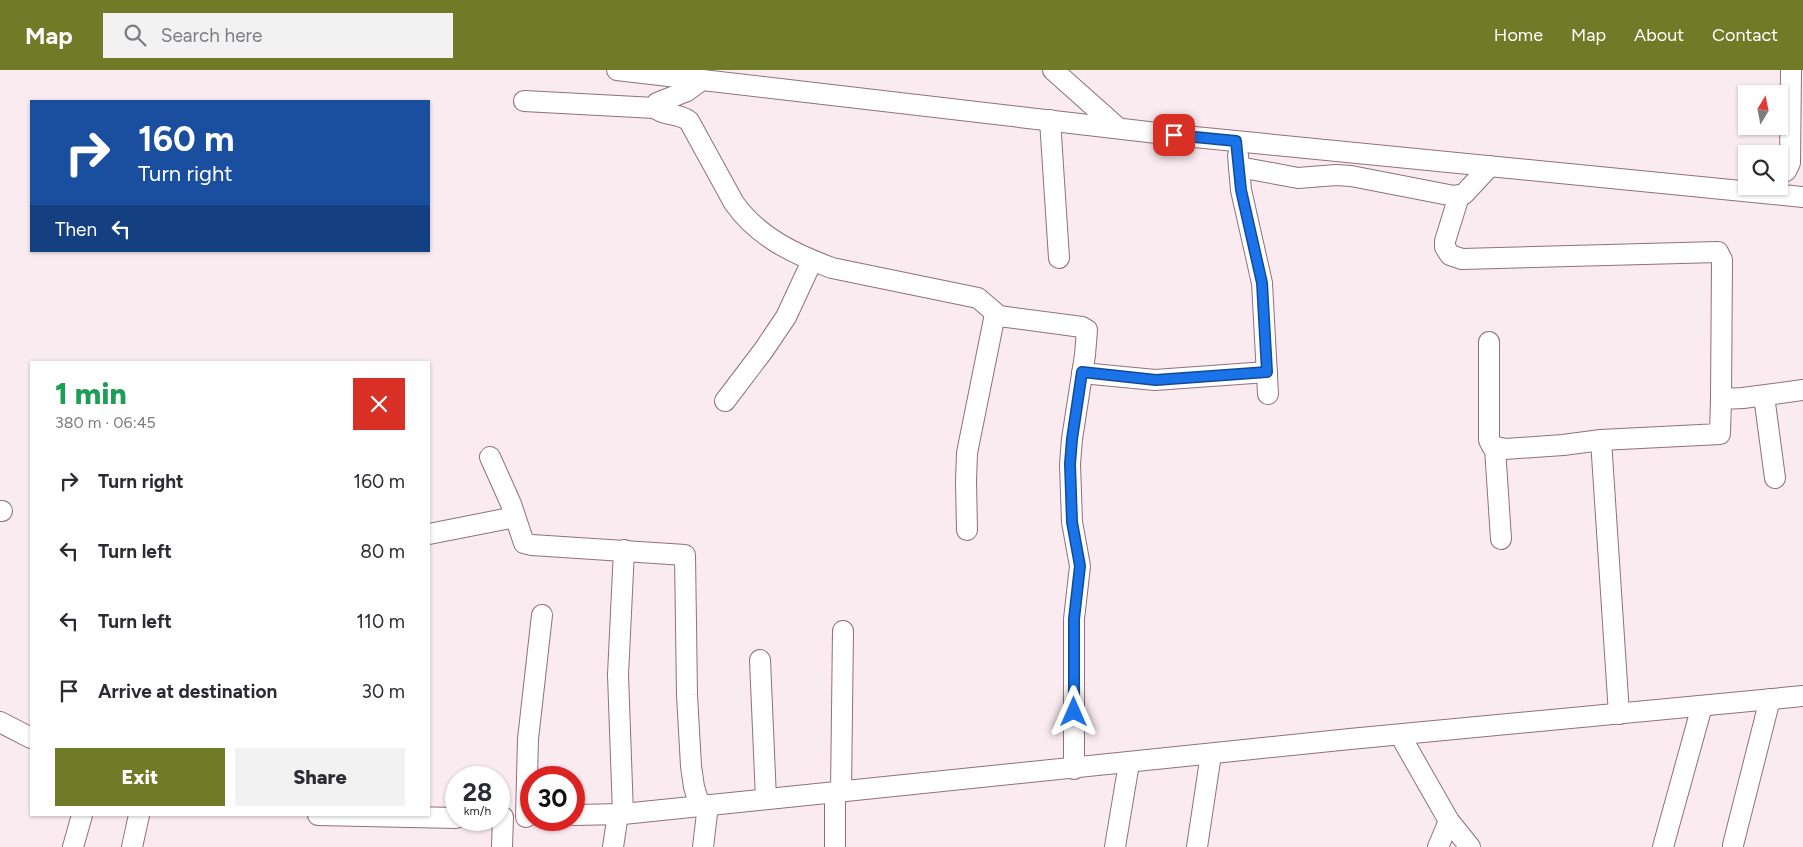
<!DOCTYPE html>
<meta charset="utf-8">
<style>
:root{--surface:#fff;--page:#f2f2f3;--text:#2b2b33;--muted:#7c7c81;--accent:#707b27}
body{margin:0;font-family:Figtree,sans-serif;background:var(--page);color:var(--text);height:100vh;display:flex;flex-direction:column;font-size:19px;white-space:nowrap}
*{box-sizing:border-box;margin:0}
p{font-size:16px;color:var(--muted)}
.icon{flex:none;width:28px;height:28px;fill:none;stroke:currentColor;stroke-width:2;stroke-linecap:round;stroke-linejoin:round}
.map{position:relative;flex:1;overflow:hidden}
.drawer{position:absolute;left:30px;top:291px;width:400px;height:455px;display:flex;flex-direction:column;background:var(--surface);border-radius:0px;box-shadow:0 1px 4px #0004}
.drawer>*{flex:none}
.hud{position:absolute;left:30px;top:30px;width:400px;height:152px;border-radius:0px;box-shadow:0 1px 4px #0004;background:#1a4fa0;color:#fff;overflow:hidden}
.needle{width:32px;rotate:10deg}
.buttons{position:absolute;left:1738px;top:15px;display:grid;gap:10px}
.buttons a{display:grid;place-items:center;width:50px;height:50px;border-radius:0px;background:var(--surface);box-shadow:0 1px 4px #0004;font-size:25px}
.speed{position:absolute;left:445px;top:696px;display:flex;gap:10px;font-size:25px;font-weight:700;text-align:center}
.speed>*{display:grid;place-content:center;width:65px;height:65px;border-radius:50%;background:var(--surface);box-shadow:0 1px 4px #0004;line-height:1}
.speed small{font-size:12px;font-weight:400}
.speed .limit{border:8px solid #d22;background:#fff;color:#111}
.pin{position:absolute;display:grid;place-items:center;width:42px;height:42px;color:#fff;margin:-21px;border-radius:10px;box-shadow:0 2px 8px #0006}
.me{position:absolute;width:55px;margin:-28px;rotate:0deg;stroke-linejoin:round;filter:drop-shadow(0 0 4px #0008)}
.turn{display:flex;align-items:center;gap:18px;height:105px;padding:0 25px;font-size:22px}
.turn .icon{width:65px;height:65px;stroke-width:2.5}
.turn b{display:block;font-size:35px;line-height:42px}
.then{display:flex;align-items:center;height:48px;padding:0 25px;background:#0003;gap:10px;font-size:19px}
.round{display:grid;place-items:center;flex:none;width:52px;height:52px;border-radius:0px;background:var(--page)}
.summary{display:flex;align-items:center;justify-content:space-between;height:85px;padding:0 25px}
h1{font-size:30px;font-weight:800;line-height:38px;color:#1e9e55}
.action{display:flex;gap:10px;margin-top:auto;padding:10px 25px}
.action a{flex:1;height:58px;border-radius:0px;background:var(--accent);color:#fff;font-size:20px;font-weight:800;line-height:58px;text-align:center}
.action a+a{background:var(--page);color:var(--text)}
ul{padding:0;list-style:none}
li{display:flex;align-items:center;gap:15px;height:70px;padding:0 25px}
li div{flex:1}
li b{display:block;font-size:19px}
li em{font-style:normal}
header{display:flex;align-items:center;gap:30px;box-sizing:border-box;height:70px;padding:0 25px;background:var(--accent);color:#fff}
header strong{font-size:24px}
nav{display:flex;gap:28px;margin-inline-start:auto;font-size:18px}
.search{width:350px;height:45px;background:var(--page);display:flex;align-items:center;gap:12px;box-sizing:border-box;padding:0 18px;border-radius:0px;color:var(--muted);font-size:19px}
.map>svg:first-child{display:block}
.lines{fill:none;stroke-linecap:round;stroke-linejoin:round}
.minor-casing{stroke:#90707c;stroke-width:22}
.minor{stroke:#fff;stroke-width:20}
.route-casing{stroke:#114b97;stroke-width:12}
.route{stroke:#1a73e8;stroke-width:9}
</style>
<header>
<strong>Map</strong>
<div class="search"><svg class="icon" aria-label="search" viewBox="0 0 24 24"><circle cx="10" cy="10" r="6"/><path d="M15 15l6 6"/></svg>Search here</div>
<nav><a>Home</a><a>Map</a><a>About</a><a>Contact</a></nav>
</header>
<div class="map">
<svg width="1803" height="777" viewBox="0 0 1803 777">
<rect width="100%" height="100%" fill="#faebf0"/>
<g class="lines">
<g class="minor-casing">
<g id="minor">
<path d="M 617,0 L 1174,65 L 1803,127"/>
<path d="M 1053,0 L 1118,58"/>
<path d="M 702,10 L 687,21 L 657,33 L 655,38 C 664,46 679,43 689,51 L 734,133 C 758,167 794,184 832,198 L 978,228 L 999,246 L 1082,257 L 1087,260 L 1085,285 L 1072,369 L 1070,394 L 1072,452 L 1080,496 L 1074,549 L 1074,699"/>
<path d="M 524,31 L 655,38"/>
<path d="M 1050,50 L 1059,188"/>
<path d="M 1238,85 L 1241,120 L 1262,213 L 1268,324"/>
<path d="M 1239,97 L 1298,108 L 1336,105 L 1351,106 L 1454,126 L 1464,124 L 1490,96"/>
<path d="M 1779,104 L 1786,101 L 1790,93 L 1791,0"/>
<path d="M 1459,126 L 1445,171 L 1445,177 L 1450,185 L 1462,189 L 1718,182 L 1722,190 L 1721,329 L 1743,328 L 1803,320"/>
<path d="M 1489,272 L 1489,370 L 1492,376 L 1505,379 L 1563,375 L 1601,370 L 1720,364 L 1721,329"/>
<path d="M 1082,303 L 1155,310 L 1267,302"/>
<path d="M 1764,326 L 1775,408"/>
<path d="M 725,331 L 763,281 L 786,247 L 812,191"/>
<path d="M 1601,370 L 1619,644"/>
<path d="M 1495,378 L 1501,469"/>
<path d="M 490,387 L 511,434 L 524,473 L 532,475 L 685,485 L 687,625 L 691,696 L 694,717 L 700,736"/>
<path d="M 0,441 L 2,441"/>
<path d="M 967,460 L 966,411 L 967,383 L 995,244"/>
<path d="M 429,464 L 515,447"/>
<path d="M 760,590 L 766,729"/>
<path d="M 0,652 L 31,668"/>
<path d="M 1400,665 L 1449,751 L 1470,777"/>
<path d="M 841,722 L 843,561"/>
<path d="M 835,723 L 835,777"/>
<path d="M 623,744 L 618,605 L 624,480"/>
<path d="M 318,745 L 456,748"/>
<path d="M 574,745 L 623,744 L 1350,669 L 1803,626"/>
<path d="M 499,747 L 503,747 L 502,777"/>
<path d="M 526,747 L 528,669 L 542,545"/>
<path d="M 1733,775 L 1770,629"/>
<path d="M 73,777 L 82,745"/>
<path d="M 132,777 L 139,745"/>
<path d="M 613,777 L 618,744"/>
<path d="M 703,777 L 708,735"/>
<path d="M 1115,777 L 1129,693"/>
<path d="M 1197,777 L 1211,684"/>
<path d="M 1438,777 L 1449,751"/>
<path d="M 1663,777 L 1702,636"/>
</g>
</g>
<use href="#minor" class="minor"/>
</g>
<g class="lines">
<g class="route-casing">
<path id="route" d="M 1074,642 L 1074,549 L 1080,496 L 1072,452 L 1070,394 L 1072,369 L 1082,302 L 1156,310 L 1267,302 L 1262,213 L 1241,120 L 1236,71 L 1174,65"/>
</g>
<use href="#route" class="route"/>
</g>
</svg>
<div class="buttons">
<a><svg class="needle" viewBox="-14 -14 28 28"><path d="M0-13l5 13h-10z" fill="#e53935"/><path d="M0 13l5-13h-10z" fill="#7c7c81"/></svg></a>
<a><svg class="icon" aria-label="search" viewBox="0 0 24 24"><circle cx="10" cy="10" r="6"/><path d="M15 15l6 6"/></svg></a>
</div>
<div class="speed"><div>28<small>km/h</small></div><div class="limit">30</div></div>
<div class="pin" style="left:1174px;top:65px;background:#d93025"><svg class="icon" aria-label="arrive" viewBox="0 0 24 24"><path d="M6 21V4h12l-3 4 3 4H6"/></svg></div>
<svg class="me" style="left:1074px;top:642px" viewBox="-20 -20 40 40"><path d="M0-17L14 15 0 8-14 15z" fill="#1a73e8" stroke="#fff" stroke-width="4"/></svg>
<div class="hud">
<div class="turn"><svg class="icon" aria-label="right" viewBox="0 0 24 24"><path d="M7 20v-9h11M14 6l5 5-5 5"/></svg><div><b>160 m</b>Turn right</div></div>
<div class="then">Then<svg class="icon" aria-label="left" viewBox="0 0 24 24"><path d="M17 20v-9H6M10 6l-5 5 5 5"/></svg></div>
</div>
<section class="drawer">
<div class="summary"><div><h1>1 min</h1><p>380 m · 06:45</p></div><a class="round" style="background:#d93025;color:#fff"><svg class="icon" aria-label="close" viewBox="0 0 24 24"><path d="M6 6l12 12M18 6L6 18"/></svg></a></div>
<ul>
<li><svg class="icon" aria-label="right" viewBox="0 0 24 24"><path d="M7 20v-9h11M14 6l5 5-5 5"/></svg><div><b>Turn right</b></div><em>160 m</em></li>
<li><svg class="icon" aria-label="left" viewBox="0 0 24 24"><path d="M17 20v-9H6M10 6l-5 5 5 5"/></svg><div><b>Turn left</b></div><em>80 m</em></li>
<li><svg class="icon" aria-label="left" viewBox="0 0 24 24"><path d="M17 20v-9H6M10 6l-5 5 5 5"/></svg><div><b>Turn left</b></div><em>110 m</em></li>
<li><svg class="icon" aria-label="arrive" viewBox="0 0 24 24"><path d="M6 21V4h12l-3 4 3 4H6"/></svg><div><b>Arrive at destination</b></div><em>30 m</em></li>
</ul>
<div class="action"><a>Exit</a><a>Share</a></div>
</section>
</div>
